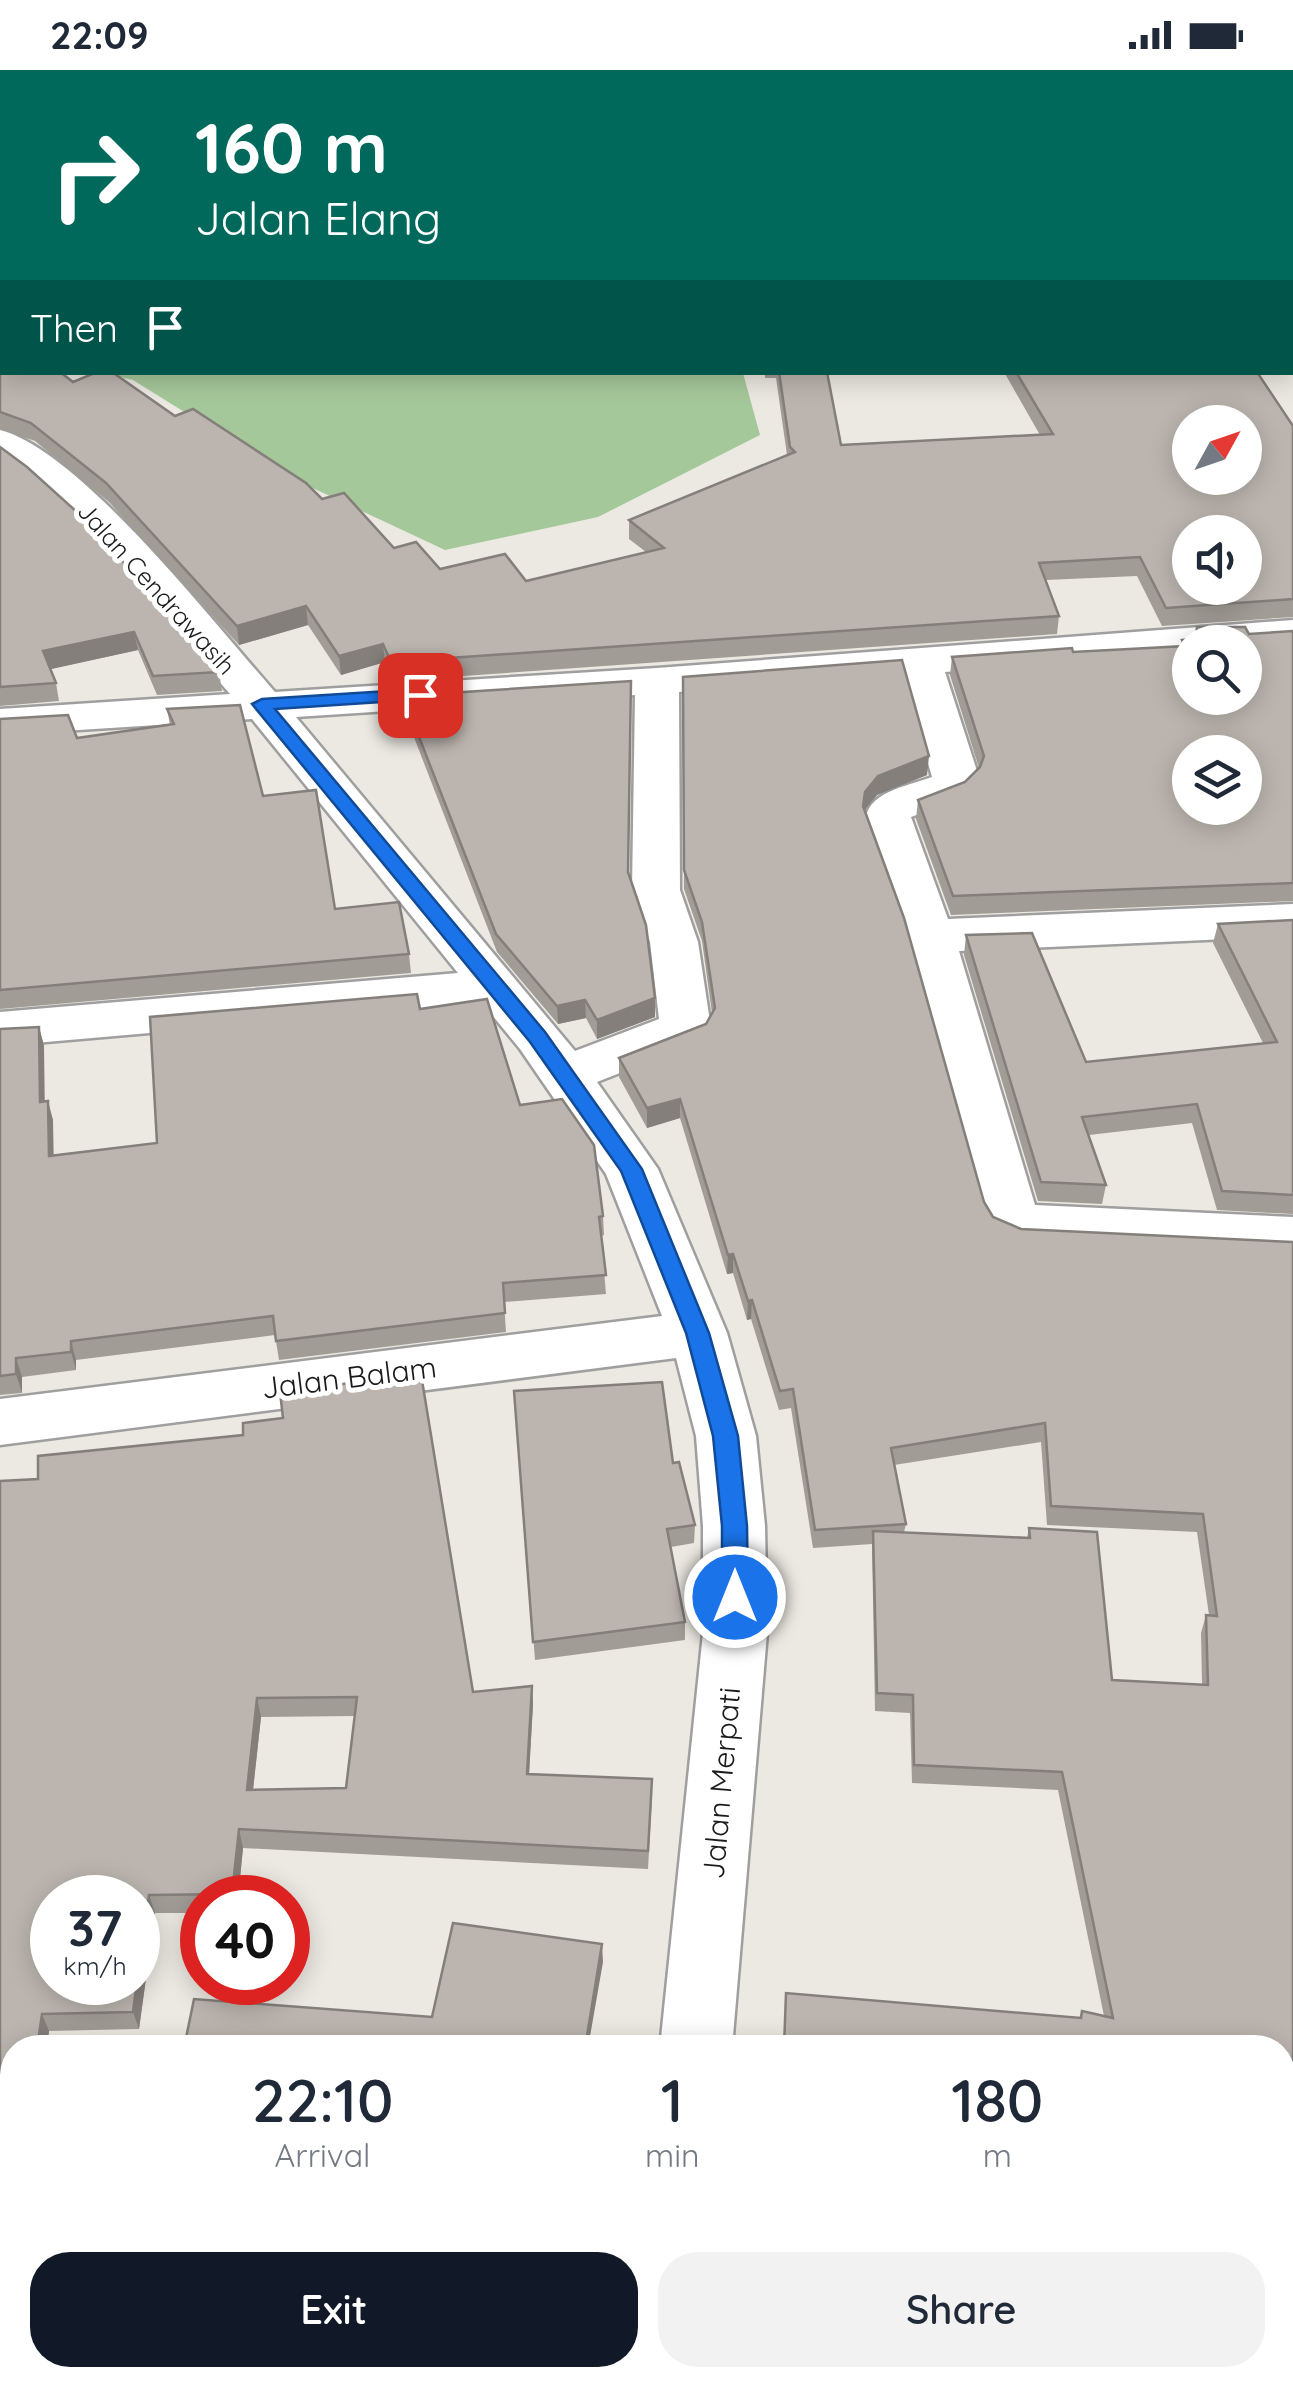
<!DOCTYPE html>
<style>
:root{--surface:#fff;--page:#f2f2f3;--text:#1f2937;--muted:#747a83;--accent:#111827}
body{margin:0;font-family:Quicksand,sans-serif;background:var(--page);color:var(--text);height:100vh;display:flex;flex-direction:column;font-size:38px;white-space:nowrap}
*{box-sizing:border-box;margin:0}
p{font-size:32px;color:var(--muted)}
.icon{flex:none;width:55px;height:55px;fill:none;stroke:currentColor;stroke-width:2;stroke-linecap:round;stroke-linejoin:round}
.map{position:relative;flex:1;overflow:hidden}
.sheet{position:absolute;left:0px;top:1965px;width:1295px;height:352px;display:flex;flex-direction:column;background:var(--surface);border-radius:40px 40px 0 0;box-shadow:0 5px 25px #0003}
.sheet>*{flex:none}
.guide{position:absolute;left:0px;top:0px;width:1295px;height:305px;box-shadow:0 5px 25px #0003;background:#00695c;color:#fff;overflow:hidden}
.needle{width:65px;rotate:50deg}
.tools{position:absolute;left:1172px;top:335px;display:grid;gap:20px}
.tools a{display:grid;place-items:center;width:90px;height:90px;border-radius:50%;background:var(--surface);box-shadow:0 5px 25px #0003;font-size:50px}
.speed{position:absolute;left:30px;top:1805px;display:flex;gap:20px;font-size:50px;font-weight:700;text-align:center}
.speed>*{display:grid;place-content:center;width:130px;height:130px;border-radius:50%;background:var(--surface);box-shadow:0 5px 25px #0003;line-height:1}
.speed small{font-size:25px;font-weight:400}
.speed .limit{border:15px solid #d22;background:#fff;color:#111}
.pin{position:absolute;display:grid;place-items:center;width:85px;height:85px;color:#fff;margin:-42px;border-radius:20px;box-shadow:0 5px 15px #0006}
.me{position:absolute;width:110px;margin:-55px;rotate:0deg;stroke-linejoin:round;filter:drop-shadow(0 0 8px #0008)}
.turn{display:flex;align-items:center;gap:35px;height:210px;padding:0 30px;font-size:45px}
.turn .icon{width:130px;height:130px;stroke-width:2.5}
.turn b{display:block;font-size:70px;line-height:85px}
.then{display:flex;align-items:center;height:95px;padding:0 30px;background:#0003;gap:20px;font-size:38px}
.eta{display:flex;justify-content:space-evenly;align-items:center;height:170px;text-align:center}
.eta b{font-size:60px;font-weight:600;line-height:70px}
.cta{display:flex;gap:20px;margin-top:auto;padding:20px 30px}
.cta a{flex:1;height:115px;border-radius:40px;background:var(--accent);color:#fff;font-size:40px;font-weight:600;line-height:115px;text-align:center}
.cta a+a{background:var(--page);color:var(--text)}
.status{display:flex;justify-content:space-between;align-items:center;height:70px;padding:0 50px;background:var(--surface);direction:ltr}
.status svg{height:28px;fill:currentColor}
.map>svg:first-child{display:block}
.forest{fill:#a5c89a}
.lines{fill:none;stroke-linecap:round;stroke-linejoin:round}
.minor-casing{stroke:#9f9f9f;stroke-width:5}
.highway-casing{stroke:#c6335e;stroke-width:5}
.minor{fill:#fff;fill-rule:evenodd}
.highway{fill:#dd8f9a;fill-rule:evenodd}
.wall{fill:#a29c96;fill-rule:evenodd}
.shaded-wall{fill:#847f7a}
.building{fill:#bcb5af;stroke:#847f7a;stroke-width:2.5;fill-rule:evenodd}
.route{fill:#1a73e8;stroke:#114b97;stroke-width:2.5}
.labels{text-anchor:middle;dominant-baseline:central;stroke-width:10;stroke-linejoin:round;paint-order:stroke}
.far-street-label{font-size:25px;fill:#1b1b1b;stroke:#fff}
.street-label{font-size:30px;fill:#1b1b1b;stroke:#fff}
</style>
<div class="status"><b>22:09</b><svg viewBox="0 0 49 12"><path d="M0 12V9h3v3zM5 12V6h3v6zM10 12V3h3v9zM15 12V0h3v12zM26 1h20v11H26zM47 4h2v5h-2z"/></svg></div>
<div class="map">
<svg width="1293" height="2316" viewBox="0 0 1293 2316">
<rect width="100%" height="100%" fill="#ece9e2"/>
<g class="forest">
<path d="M 0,0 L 395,0 L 2,2 L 2,263 Z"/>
<path d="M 103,303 L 743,303 L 760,365 L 598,447 L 445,480 L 287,406 L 133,310 Z"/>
</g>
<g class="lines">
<g class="minor-casing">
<g id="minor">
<path d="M 0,360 C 80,380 216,556 275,622 L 657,598 L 1293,550 L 1293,576 L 1245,579 L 1245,572 L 1190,572 L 1190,584 L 945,602 L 978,704 C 973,733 936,738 911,747 L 948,849 L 1293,834 L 1293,866 L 959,881 L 1035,1135 L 1293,1147 L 1293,1187 L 1018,1174 L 993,1164 L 985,1150 L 906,866 L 865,754 C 865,722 905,717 932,707 L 903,605 L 679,622 L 680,820 L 698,872 L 711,958 L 704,970 L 597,1012 L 658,1099 L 727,1263 L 756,1366 L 765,1456 L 767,1563 L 732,1978 L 660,1978 L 703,1563 L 703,1456 L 696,1366 L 676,1288 L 0,1375 L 0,1329 L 662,1246 L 606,1104 L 520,979 L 483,934 L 0,976 L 0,942 L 458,903 L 252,649 L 0,665 L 0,639 L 230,624 C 158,542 92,449 0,388 ZM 635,625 L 632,820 L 650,872 L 659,949 L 575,981 L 296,647 Z"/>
<path d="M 626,2305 L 706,2305 L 705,2316 L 625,2316 Z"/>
</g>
</g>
<g class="highway-casing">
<rect id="highway" x="1292" y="265" width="1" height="23"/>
</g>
<use href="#minor" class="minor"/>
<use href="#highway" class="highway"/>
</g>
<g class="wall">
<path d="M 0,259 L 73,312 L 175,346 L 322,429 L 394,478 L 440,499 L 526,511 L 646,482 L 629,469 L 629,450 L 787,385 L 776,308 L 765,308 L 765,302 L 827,302 L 841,375 L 1040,365 L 1004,302 L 1257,302 L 1293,356 L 1293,547 L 1162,556 L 1137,506 L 1046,510 L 1059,546 L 1057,564 L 392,611 L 385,592 L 341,605 L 308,555 L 239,575 L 109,432 L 35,371 L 0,359 Z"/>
<path d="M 0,377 L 219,602 L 222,621 L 157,625 L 138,580 L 50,599 L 56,613 L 59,631 L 0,636 Z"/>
<path d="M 1197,557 L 1249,564 L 1293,561 L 1293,831 L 951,845 L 916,749 L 918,730 L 965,712 L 979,698 L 950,605 L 952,587 L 1181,576 L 1182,570 L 1195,568 Z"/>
<path d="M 683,607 L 927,705 L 877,725 L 864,740 L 984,1132 L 993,1147 L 1021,1159 L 1293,1172 L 1293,2125 L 1282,2123 L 1282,1978 L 783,1978 L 786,1923 L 1079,1948 L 1082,1941 L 1104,1946 L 1058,1720 L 912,1713 L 910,1643 L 875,1641 L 872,1474 L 813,1478 L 791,1338 L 779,1340 L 751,1249 L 747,1250 L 733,1203 L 727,1204 L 680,1048 L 647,1058 L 619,1007 L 619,988 L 706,954 L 712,943 L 702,871 L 684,819 ZM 1041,1372 L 1047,1455 L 1197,1462 L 1209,1545 L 1206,1545 L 1201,1563 L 1202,1614 L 1112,1610 L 1029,1458 L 1027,1468 L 904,1462 L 906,1454 L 894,1395 Z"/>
<path d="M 403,626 L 628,803 L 655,947 L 597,969 L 586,948 L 558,954 L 497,882 L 405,644 Z"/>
<path d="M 167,639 L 263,726 L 335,839 L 409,884 L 411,903 L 0,939 L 0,649 L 77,668 L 170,655 Z"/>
<path d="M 1293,850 L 1293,1144 L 1217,1140 L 1192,1053 L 1089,1065 L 1106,1115 L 1102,1134 L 1038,1131 L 964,885 L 966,865 L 1086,992 L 1263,973 L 1213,873 L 1218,854 Z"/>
<path d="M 420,939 L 520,1035 L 603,1146 L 604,1165 L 601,1166 L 606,1224 L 504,1232 L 506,1262 L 279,1290 L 275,1265 L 76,1290 L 76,1300 L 22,1307 L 22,1323 L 0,1325 L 0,959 L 39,957 L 44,976 L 44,1031 L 53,1050 L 53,1085 L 157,1073 Z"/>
<path d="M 514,1321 L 673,1393 L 695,1455 L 694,1473 L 671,1477 L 685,1552 L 685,1570 L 535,1590 Z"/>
<path d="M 0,1411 L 473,1622 L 532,1616 L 533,1634 L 529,1704 L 652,1728 L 648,1799 L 243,1778 L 238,1828 L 202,1828 L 202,1843 L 155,1843 L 139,1959 L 49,1961 L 47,1978 L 12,1978 L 12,2020 L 0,2020 ZM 355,1646 L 346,1718 L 253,1720 L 261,1647 Z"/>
<path d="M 1049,2305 L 1282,2305 L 1293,2316 L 1117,2316 Z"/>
</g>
<g class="shaded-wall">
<path d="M 306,536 L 308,555 L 239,575 L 237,556 Z"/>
<path d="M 134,562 L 138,580 L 47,600 L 43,581 Z"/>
<path d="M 383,574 L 385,592 L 341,605 L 339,586 Z"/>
<path d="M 929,686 L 927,705 L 877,725 L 864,741 L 861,755 L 865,722 L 878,706 Z"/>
<path d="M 655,928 L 655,947 L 597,969 L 597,950 Z"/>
<path d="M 585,930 L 586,948 L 558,954 L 557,936 Z"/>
<path d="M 39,957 L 44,976 L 45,1051 L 40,1032 Z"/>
<path d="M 680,1029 L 680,1048 L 647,1058 L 647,1038 Z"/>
<path d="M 48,1031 L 53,1050 L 54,1105 L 49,1086 Z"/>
<path d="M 733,1184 L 733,1203 L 727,1204 L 728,1185 Z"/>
<path d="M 752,1230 L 751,1249 L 747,1250 L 748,1231 Z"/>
<path d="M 71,1271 L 76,1290 L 76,1300 L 71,1282 Z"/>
<path d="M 16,1288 L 22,1307 L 22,1323 L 16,1304 Z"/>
<path d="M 532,1616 L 533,1634 L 528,1722 L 527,1704 Z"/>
<path d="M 257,1628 L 261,1647 L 251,1738 L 247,1720 Z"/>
<path d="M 239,1759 L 243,1778 L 238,1828 L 233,1828 Z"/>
<path d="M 149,1825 L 155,1843 L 139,1959 L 133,1942 Z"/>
<path d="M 602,1874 L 603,1892 L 588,1978 L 585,1978 Z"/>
<path d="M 42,1944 L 49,1961 L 47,1978 L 37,1978 Z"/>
</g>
<g class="building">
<path d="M 485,0 L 1237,0 L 1239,2 L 486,2 Z"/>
<path d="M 1292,85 L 1293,86 L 1293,192 L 1292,191 Z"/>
<path d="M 0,259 L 2,261 L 2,302 L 60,302 L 73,312 L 97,302 L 112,302 L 175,346 L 193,339 L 306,413 L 322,429 L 344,423 L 394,478 L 416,472 L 440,499 L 505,484 L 526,511 L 664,478 L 629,450 L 795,382 L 790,377 L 779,302 L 827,302 L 841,375 L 1053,364 L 1016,302 L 1257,302 L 1293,356 L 1293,529 L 1166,538 L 1140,487 L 1039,493 L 1059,546 L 391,592 L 383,574 L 339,586 L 306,536 L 237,556 L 106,413 L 31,353 L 0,342 ZM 1190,352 L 1245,352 L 1245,408 L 1190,408 ZM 1190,462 L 1245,462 L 1245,518 L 1190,518 Z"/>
<path d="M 0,377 L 27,397 L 88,452 L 219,602 L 153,606 L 134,562 L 43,581 L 56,613 L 0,617 Z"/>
<path d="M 1197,557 L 1245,557 L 1249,564 L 1293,561 L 1293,813 L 953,826 L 918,730 L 965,712 L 980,697 L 984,686 L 952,587 L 1072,578 L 1073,582 L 1185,576 L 1182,570 L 1196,568 ZM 1190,572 L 1245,572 L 1245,628 L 1190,628 ZM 1190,682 L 1245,682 L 1245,738 L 1190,738 Z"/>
<path d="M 902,590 L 929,686 L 878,706 L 865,722 L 863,736 L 904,848 L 984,1132 L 993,1147 L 1021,1159 L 1293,1172 L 1293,2108 L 1282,2106 L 1282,1978 L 784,1978 L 786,1923 L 1081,1948 L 1082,1941 L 1113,1948 L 1062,1702 L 914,1695 L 913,1625 L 877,1623 L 873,1461 L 1030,1468 L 1029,1458 L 1097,1462 L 1112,1610 L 1208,1615 L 1206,1545 L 1217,1546 L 1203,1444 L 1051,1436 L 1045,1353 L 891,1378 L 906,1454 L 815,1460 L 793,1319 L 780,1321 L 752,1230 L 748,1231 L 733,1184 L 728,1185 L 680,1029 L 647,1038 L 619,988 L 706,954 L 715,938 L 702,852 L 684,800 L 683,607 Z"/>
<path d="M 631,611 L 628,802 L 646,855 L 655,928 L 597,950 L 585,930 L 557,936 L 496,864 L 403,626 Z"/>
<path d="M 240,635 L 263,726 L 316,720 L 335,839 L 399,832 L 409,884 L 0,920 L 0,649 L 68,645 L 77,668 L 174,654 L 167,639 Z"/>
<path d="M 1293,850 L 1293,1125 L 1222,1121 L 1197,1034 L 1082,1047 L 1106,1115 L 1041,1112 L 966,865 L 1032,863 L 1086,992 L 1277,972 L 1218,854 Z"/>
<path d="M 417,924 L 420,939 L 487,929 L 520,1035 L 562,1029 L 594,1075 L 603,1146 L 599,1147 L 606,1205 L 503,1213 L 505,1243 L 276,1271 L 273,1246 L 71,1271 L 71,1282 L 16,1288 L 16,1304 L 0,1306 L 0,959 L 39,957 L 40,1032 L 48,1031 L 49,1086 L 157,1073 L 150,947 Z"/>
<path d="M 421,1304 L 473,1622 L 532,1616 L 527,1704 L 652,1709 L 648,1781 L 239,1759 L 232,1824 L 149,1825 L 138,1908 L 138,1828 L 52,1828 L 52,1912 L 137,1912 L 133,1942 L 42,1944 L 37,1978 L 12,1978 L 12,2003 L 0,2003 L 0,1411 L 38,1409 L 38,1386 L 243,1365 L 243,1353 L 283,1348 L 280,1322 ZM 357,1627 L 346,1718 L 247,1720 L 257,1628 Z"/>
<path d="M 662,1312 L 673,1393 L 679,1392 L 695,1455 L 667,1459 L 685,1552 L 533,1572 L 514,1321 Z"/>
<path d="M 453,1853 L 602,1874 L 585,1978 L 184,1978 L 194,1929 L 432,1947 Z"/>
<path d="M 0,2097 L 12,2097 L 12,2305 L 608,2305 L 607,2316 L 0,2316 Z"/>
<path d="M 1282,2291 L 1293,2293 L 1293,2316 L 1122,2316 L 1123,2305 L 1282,2305 Z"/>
<path d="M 749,2305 L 995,2305 L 994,2316 L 747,2316 Z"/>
</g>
<path class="route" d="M 420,619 L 426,621 L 426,629 L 275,639 L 545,962 L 642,1099 L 709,1263 L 738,1366 L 747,1456 L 748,1527 L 744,1535 L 735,1538 L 726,1535 L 722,1527 L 722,1456 L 713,1366 L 686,1263 L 621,1101 L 530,972 L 252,634 L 262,629 Z"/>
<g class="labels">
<g class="far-street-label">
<text transform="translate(157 518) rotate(48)">Jalan Cendrawasih</text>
</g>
<g class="street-label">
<text transform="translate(349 1307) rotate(-7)">Jalan Balam</text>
<text transform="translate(721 1713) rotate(-85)">Jalan Merpati</text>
</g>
</g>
</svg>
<div class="tools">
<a><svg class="needle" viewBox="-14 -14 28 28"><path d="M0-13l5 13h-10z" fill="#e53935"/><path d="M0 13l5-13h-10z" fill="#747a83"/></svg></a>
<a><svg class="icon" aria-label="sound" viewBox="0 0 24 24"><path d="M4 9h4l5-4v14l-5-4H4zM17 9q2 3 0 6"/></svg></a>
<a><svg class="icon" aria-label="search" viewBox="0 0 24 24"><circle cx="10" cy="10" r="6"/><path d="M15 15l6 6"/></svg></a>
<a><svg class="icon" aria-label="layers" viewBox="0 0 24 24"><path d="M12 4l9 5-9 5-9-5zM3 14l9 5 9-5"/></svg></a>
</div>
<div class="speed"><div>37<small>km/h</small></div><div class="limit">40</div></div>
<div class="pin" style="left:420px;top:625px;background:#d93025"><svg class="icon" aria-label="arrive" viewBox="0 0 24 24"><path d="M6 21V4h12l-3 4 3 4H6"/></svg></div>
<svg class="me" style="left:735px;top:1527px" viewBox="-20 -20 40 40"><circle r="17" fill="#1a73e8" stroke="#fff" stroke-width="3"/><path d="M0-11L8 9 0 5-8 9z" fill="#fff"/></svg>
<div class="guide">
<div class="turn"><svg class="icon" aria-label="right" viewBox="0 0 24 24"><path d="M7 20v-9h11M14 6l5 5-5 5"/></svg><div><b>160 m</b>Jalan Elang</div></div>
<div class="then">Then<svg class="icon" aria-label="arrive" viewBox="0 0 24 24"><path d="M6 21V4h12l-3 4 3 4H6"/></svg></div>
</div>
<section class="sheet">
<div class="eta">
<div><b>22:10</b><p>Arrival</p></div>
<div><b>1</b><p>min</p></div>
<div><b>180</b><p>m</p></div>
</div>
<div class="cta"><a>Exit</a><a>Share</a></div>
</section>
</div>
